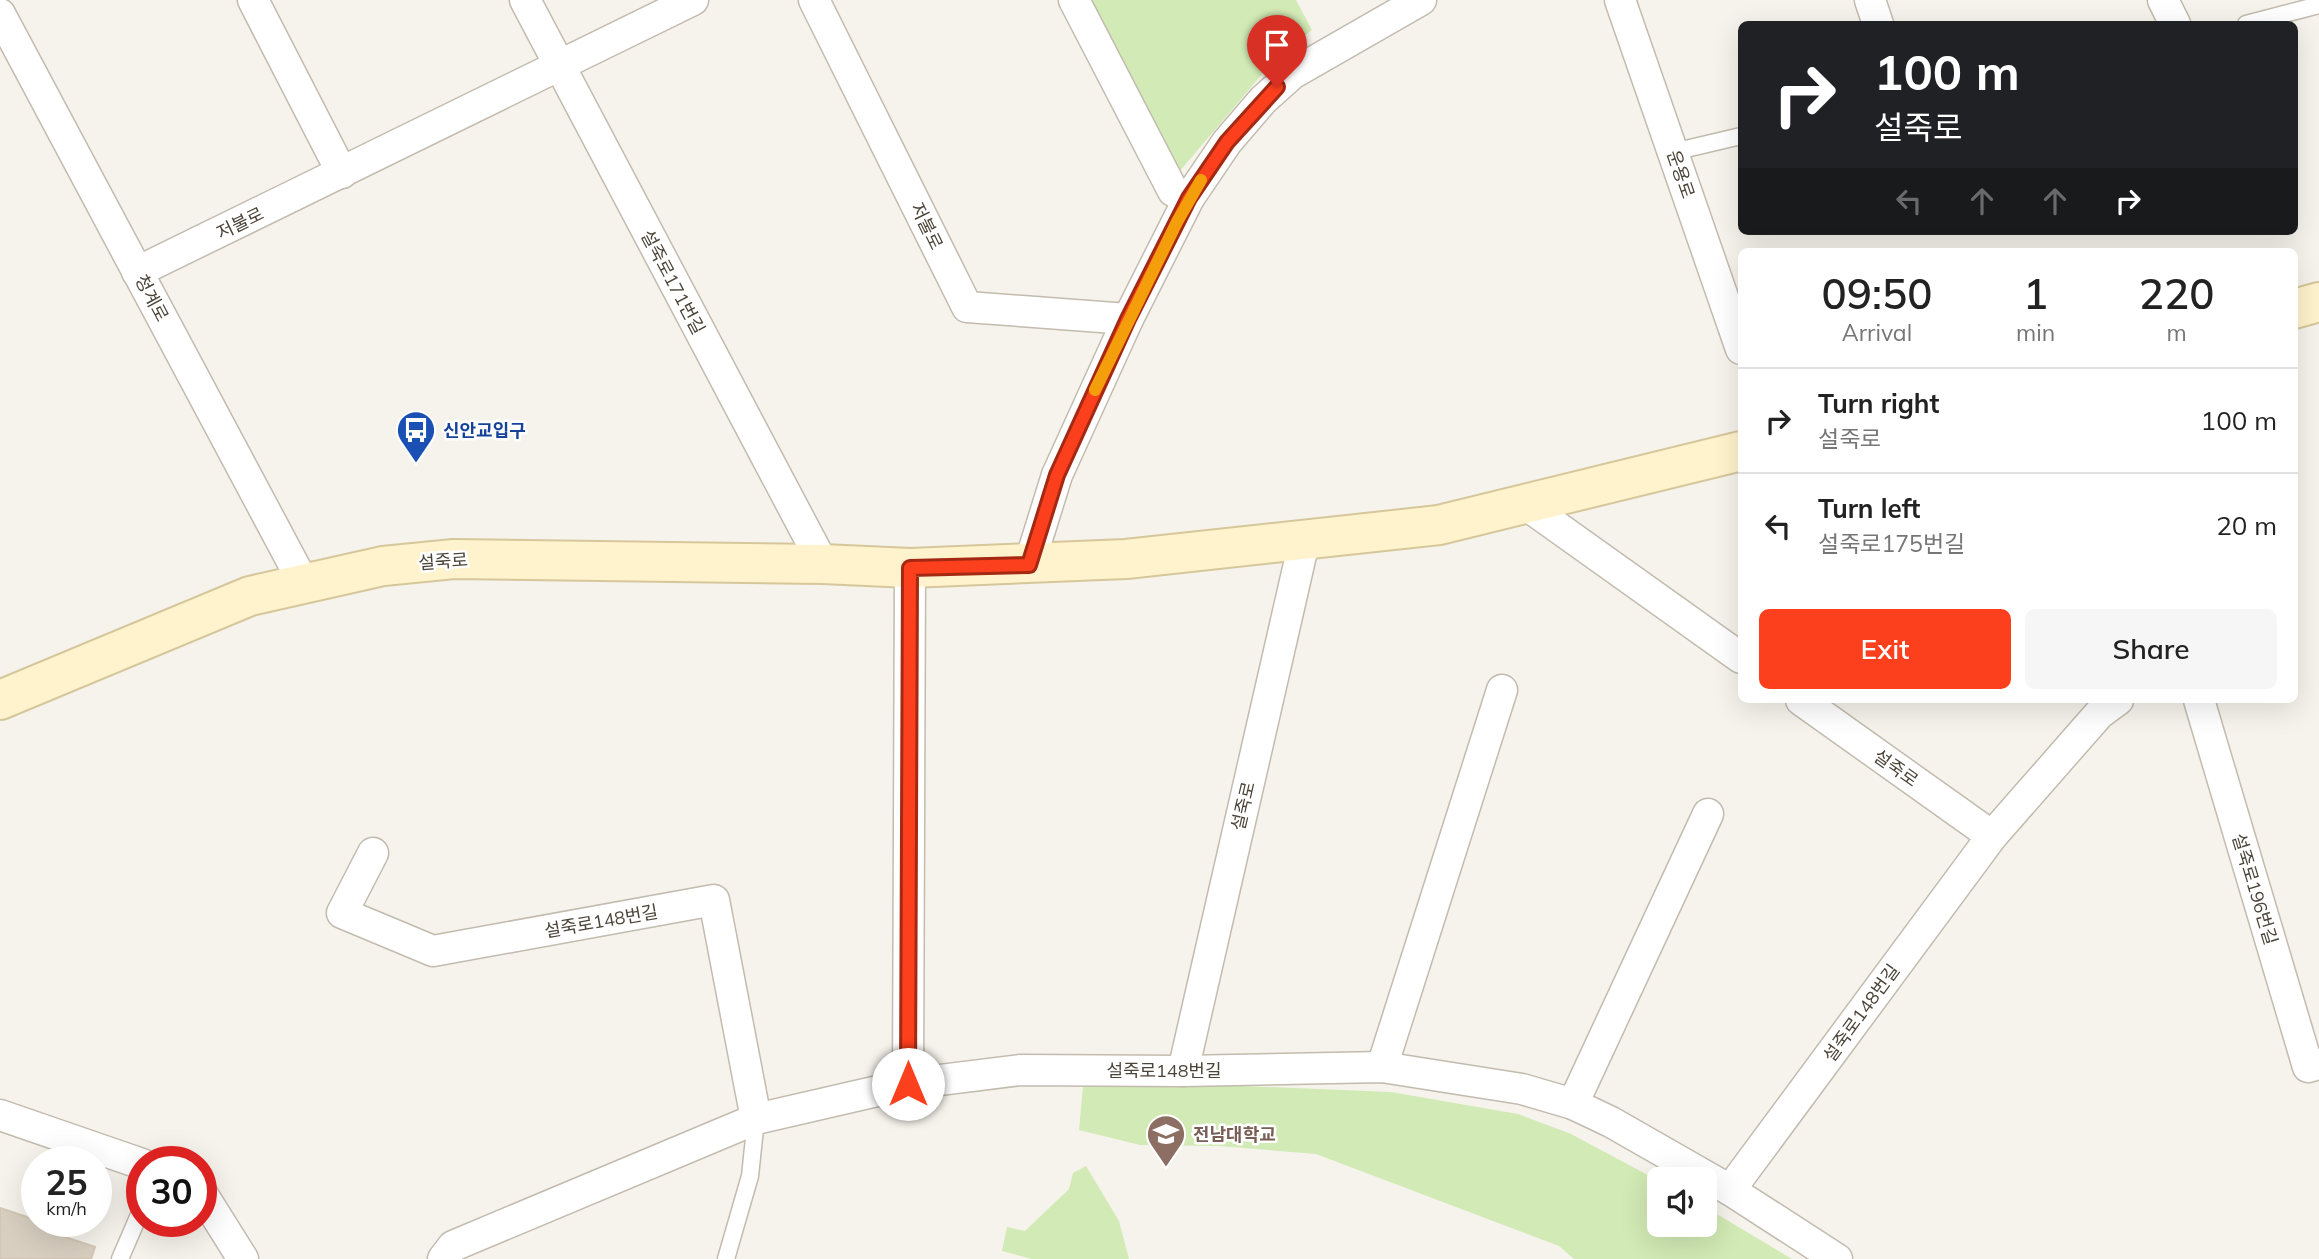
<!DOCTYPE html>
<meta charset="utf-8">
<style>
:root{--surface:#fff;--page:#f6f6f6;--text:#222;--muted:#767676;--line:#e0e0e0;--accent:#fc3f1d}
body{margin:0;font-family:Mulish,"Noto Sans KR",sans-serif;background:var(--page);color:var(--text);height:100vh;display:flex;flex-direction:column;font-size:26px;white-space:nowrap}
*{box-sizing:border-box;margin:0}
p{font-size:23px;color:var(--muted)}
.icon{flex:none;width:38px;height:38px;fill:none;stroke:currentColor;stroke-width:2;stroke-linecap:round;stroke-linejoin:round}
.map{position:relative;flex:1;overflow:hidden}
.side{position:absolute;left:1738px;top:248px;width:560px;height:455px;display:flex;flex-direction:column;background:var(--surface);border-radius:10px;box-shadow:0 7px 28px #0002}
.side>*{flex:none}
.top-card{position:absolute;left:1738px;top:21px;width:560px;height:214px;border-radius:10px;box-shadow:0 7px 28px #0002;background:#202124;color:#fff;overflow:hidden}
.tools{position:absolute;left:1647px;top:1167px;display:grid;gap:14px}
.tools a{display:grid;place-items:center;width:70px;height:70px;border-radius:10px;background:var(--surface);box-shadow:0 7px 28px #0002;font-size:35px}
.speed{position:absolute;left:21px;top:1146px;display:flex;gap:14px;font-size:35px;font-weight:700;text-align:center}
.speed>*{display:grid;place-content:center;width:91px;height:91px;border-radius:50%;background:var(--surface);box-shadow:0 7px 28px #0002;line-height:1}
.speed small{font-size:18px;font-weight:400}
.speed .limit{border:10px solid #d22;background:#fff;color:#111}
.pin{position:absolute;display:grid;place-items:center;width:60px;height:60px;color:#fff;margin:-72px -30px;border-radius:50% 50% 50% 0;rotate:-45deg;box-shadow:0 0 7px #0007}
.pin .icon{rotate:45deg}
.me{position:absolute;width:77px;margin:-38px;rotate:0deg;stroke-linejoin:round;filter:drop-shadow(0 0 5px #0008)}
.turn{display:flex;align-items:center;gap:24px;height:147px;padding:0 21px;font-size:32px}
.turn .icon{width:91px;height:91px;stroke-width:2.5}
.turn b{display:block;font-size:49px;line-height:60px}
.lanes{display:flex;align-items:center;height:66px;padding:0 21px;background:#0003;justify-content:center;gap:35px;direction:ltr}
.lanes .off{opacity:.35}
.eta{display:flex;justify-content:space-evenly;align-items:center;height:119px;text-align:center}
.eta b{font-size:42px;font-weight:600;line-height:49px}
.cta{display:flex;gap:14px;margin-top:auto;padding:14px 21px}
.cta a{flex:1;height:80px;border-radius:10px;background:var(--accent);color:#fff;font-size:28px;font-weight:600;line-height:80px;text-align:center}
.cta a+a{background:var(--page);color:var(--text)}
ul{padding:0;list-style:none}
li{display:flex;align-items:center;gap:21px;height:105px;padding:0 21px;border-top:2px solid var(--line)}
li div{flex:1}
li b{display:block;font-size:26px}
li em{font-style:normal}
.map>svg:first-child{display:block}
.green{fill:#d2eab5}
.building{fill:#d8cfc1;stroke:#d3c7b4;stroke-width:2}
.lines{fill:none;stroke-linecap:round;stroke-linejoin:round}
.service-casing{stroke:#c2bbae;stroke-width:19}
.minor-casing{stroke:#c2bbae;stroke-width:33}
.secondary-casing{stroke:#d6c79b;stroke-width:42}
.service{stroke:#fff;stroke-width:16}
.minor{stroke:#fff;stroke-width:30}
.secondary{stroke:#fff3cd;stroke-width:38}
.route-casing{stroke:#a42913;stroke-width:18}
.route{stroke:#fc3f1d;stroke-width:12}
.slow{stroke:#f59e0b;stroke-width:12}
.labels{text-anchor:middle;dominant-baseline:central;stroke-width:5;stroke-linejoin:round;paint-order:stroke}
.street-label{font-size:18px;fill:#4b4439;stroke:#fff}
.transit-label{font-size:18px;font-weight:bold;fill:#164399;stroke:#fff;text-anchor:start}
.education-label{font-size:18px;font-weight:bold;fill:#785e54;stroke:#fff;text-anchor:start}
</style>
<div class="map">
<svg width="2319" height="1259" viewBox="0 0 2319 1259">
<rect width="100%" height="100%" fill="#f6f3ec"/>
<g class="green">
<path d="M 1088,0 L 1296,0 L 1312,30 L 1273,61 L 1180,171 Z"/>
<path d="M 1171,1083 L 1391,1092 L 1518,1114 L 1571,1134 L 1659,1181 L 1659,1225 L 1704,1225 L 1705,1207 L 1792,1259 L 1574,1259 L 1559,1246 L 1316,1154 L 1219,1146 L 1140,1145 L 1079,1130 L 1083,1087 Z"/>
<path d="M 1086,1166 L 1119,1221 L 1129,1259 L 1032,1259 L 1002,1251 L 1007,1227 L 1025,1231 L 1069,1189 L 1073,1173 Z"/>
</g>
<path class="building" d="M 0,1208 L 33,1219 L 37,1209 L 37,1222 L 60,1222 L 56,1234 L 95,1247 L 91,1259 L 0,1259 Z"/>
<g class="lines">
<g class="service-casing">
<g id="service">
<path d="M 2246,24 L 2319,5"/>
<path d="M 1673,152 L 1741,136"/>
<path d="M 120,1259 L 142,1208"/>
<path d="M 726,1259 L 750,1176 L 756,1119"/>
</g>
</g>
<g class="minor-casing">
<g id="minor">
<path d="M 253,0 L 342,173"/>
<path d="M 525,0 L 823,564"/>
<path d="M 814,0 L 967,307 L 1128,319"/>
<path d="M 1074,0 L 1173,191 L 1189,198"/>
<path d="M 1620,0 L 1741,349"/>
<path d="M 1870,0 L 1878,24"/>
<path d="M 2163,0 L 2175,24"/>
<path d="M 0,14 L 303,582"/>
<path d="M 137,272 L 693,0"/>
<path d="M 1525,504 L 1741,658"/>
<path d="M 1029,565 L 1057,475 L 1128,319 L 1189,198 L 1227,142 L 1263,100 L 1292,74 L 1421,0"/>
<path d="M 1801,700 L 1992,836"/>
<path d="M 2199,700 L 2308,1067 L 2319,1064"/>
<path d="M 373,853 L 342,913 L 433,951 L 714,900 L 756,1119"/>
<path d="M 1382,1067 L 1502,690"/>
<path d="M 1183,1071 L 1304,542"/>
<path d="M 908,1084 L 910,568"/>
<path d="M 1573,1104 L 1708,814"/>
<path d="M 0,1115 L 142,1164"/>
<path d="M 1730,1190 L 1992,836 L 2099,714 L 2118,700"/>
<path d="M 201,1192 L 243,1259"/>
<path d="M 443,1259 L 453,1246 L 756,1119 L 908,1084 L 1020,1070 L 1183,1071 L 1382,1067 L 1522,1089 L 1573,1104 L 1611,1122 L 1730,1190 L 1837,1259"/>
</g>
</g>
<g class="secondary-casing">
<g id="secondary">
<path d="M 2294,309 L 2319,302"/>
<path d="M 0,700 L 250,596 L 383,566 L 454,559 L 823,564 L 910,568 L 1126,559 L 1439,525 L 1741,451"/>
</g>
</g>
<use href="#service" class="service"/>
<use href="#minor" class="minor"/>
<use href="#secondary" class="secondary"/>
</g>
<g class="lines">
<g class="route-casing">
<path id="route" d="M 908,1084 L 910,568 L 1029,565 L 1057,475 L 1128,319 L 1189,198 L 1227,142 L 1277,87"/>
</g>
<use href="#route" class="route"/>
<path class="slow" d="M 1095,390 L 1177,222 L 1201,180"/>
</g>
<defs>
<g id="bus-pin" transform="scale(2.0125)"><path d="M0 17L-7.5 6A9.5 9.5 0 1 1 7.5 6Z" fill="#1a4fb4" stroke="#fff"/><path d="M-5-6H5V4H4V6H2V4H-2V6H-4V4H-5ZM-3.5-4V0h7V-4ZM-3.5 1.2v1.5H-2V1.2ZM2 1.2v1.5H3.5V1.2Z" fill="#fff"/></g>
<g id="university-pin" transform="scale(2.0125)"><path d="M0 17L-7.5 6A9.5 9.5 0 1 1 7.5 6Z" fill="#8d6e63" stroke="#fff"/><path d="M0-5L7-2L0 1L-7-2ZM-4 1L0 2.5L4 1V4Q0 6-4 4Z" fill="#fff"/></g>
</defs>
<g fill-rule="evenodd">
<use href="#bus-pin" x="416" y="430"/>
<use href="#university-pin" x="1166" y="1134"/>
</g>
<g class="labels">
<g class="street-label">
<text transform="translate(1681 174) rotate(71)">운용로</text>
<text transform="translate(240 223) rotate(-26)">저불로</text>
<text transform="translate(927 226) rotate(64)">저불로</text>
<text transform="translate(673 282) rotate(62)">설죽로171번길</text>
<text transform="translate(152 298) rotate(62)">청계로</text>
<text transform="translate(443 561) rotate(-4)">설죽로</text>
<text transform="translate(1896 768) rotate(35)">설죽로</text>
<text transform="translate(1243 806) rotate(-77)">설죽로</text>
<text transform="translate(2255 889) rotate(73)">설죽로196번길</text>
<text transform="translate(601 921) rotate(-10)">설죽로148번길</text>
<text transform="translate(1861 1013) rotate(-54)">설죽로148번길</text>
<text x="1164" y="1070">설죽로148번길</text>
</g>
<g class="transit-label">
<text x="443" y="430">신안교입구</text>
</g>
<g class="education-label">
<text x="1193" y="1134">전남대학교</text>
</g>
</g>
</svg>
<div class="tools">
<a><svg class="icon" aria-label="sound" viewBox="0 0 24 24"><path d="M4 9h4l5-4v14l-5-4H4zM17 9q2 3 0 6"/></svg></a>
</div>
<div class="speed"><div>25<small>km/h</small></div><div class="limit">30</div></div>
<div class="pin" style="left:1277px;top:87px;background:#d93025"><svg class="icon" aria-label="arrive" viewBox="0 0 24 24"><path d="M6 21V4h12l-3 4 3 4H6"/></svg></div>
<svg class="me" style="left:908px;top:1084px" viewBox="-20 -20 40 40"><circle r="19" fill="#fff"/><path d="M0-13L10 11 0 6-10 11z" fill="#fc3f1d"/></svg>
<div class="top-card">
<div class="turn"><svg class="icon" aria-label="right" viewBox="0 0 24 24"><path d="M7 20v-9h11M14 6l5 5-5 5"/></svg><div><b>100 m</b>설죽로</div></div>
<div class="lanes"><svg class="icon off" aria-label="left" viewBox="0 0 24 24"><path d="M17 20v-9H6M10 6l-5 5 5 5"/></svg><svg class="icon off" aria-label="ahead" viewBox="0 0 24 24"><path d="M12 20V5M6 11l6-6 6 6"/></svg><svg class="icon off" aria-label="ahead" viewBox="0 0 24 24"><path d="M12 20V5M6 11l6-6 6 6"/></svg><svg class="icon" aria-label="right" viewBox="0 0 24 24"><path d="M7 20v-9h11M14 6l5 5-5 5"/></svg></div>
</div>
<section class="side">
<div class="eta">
<div><b>09:50</b><p>Arrival</p></div>
<div><b>1</b><p>min</p></div>
<div><b>220</b><p>m</p></div>
</div>
<ul>
<li><svg class="icon" aria-label="right" viewBox="0 0 24 24"><path d="M7 20v-9h11M14 6l5 5-5 5"/></svg><div><b>Turn right</b><p>설죽로</p></div><em>100 m</em></li>
<li><svg class="icon" aria-label="left" viewBox="0 0 24 24"><path d="M17 20v-9H6M10 6l-5 5 5 5"/></svg><div><b>Turn left</b><p>설죽로175번길</p></div><em>20 m</em></li>
</ul>
<div class="cta"><a>Exit</a><a>Share</a></div>
</section>
</div>
